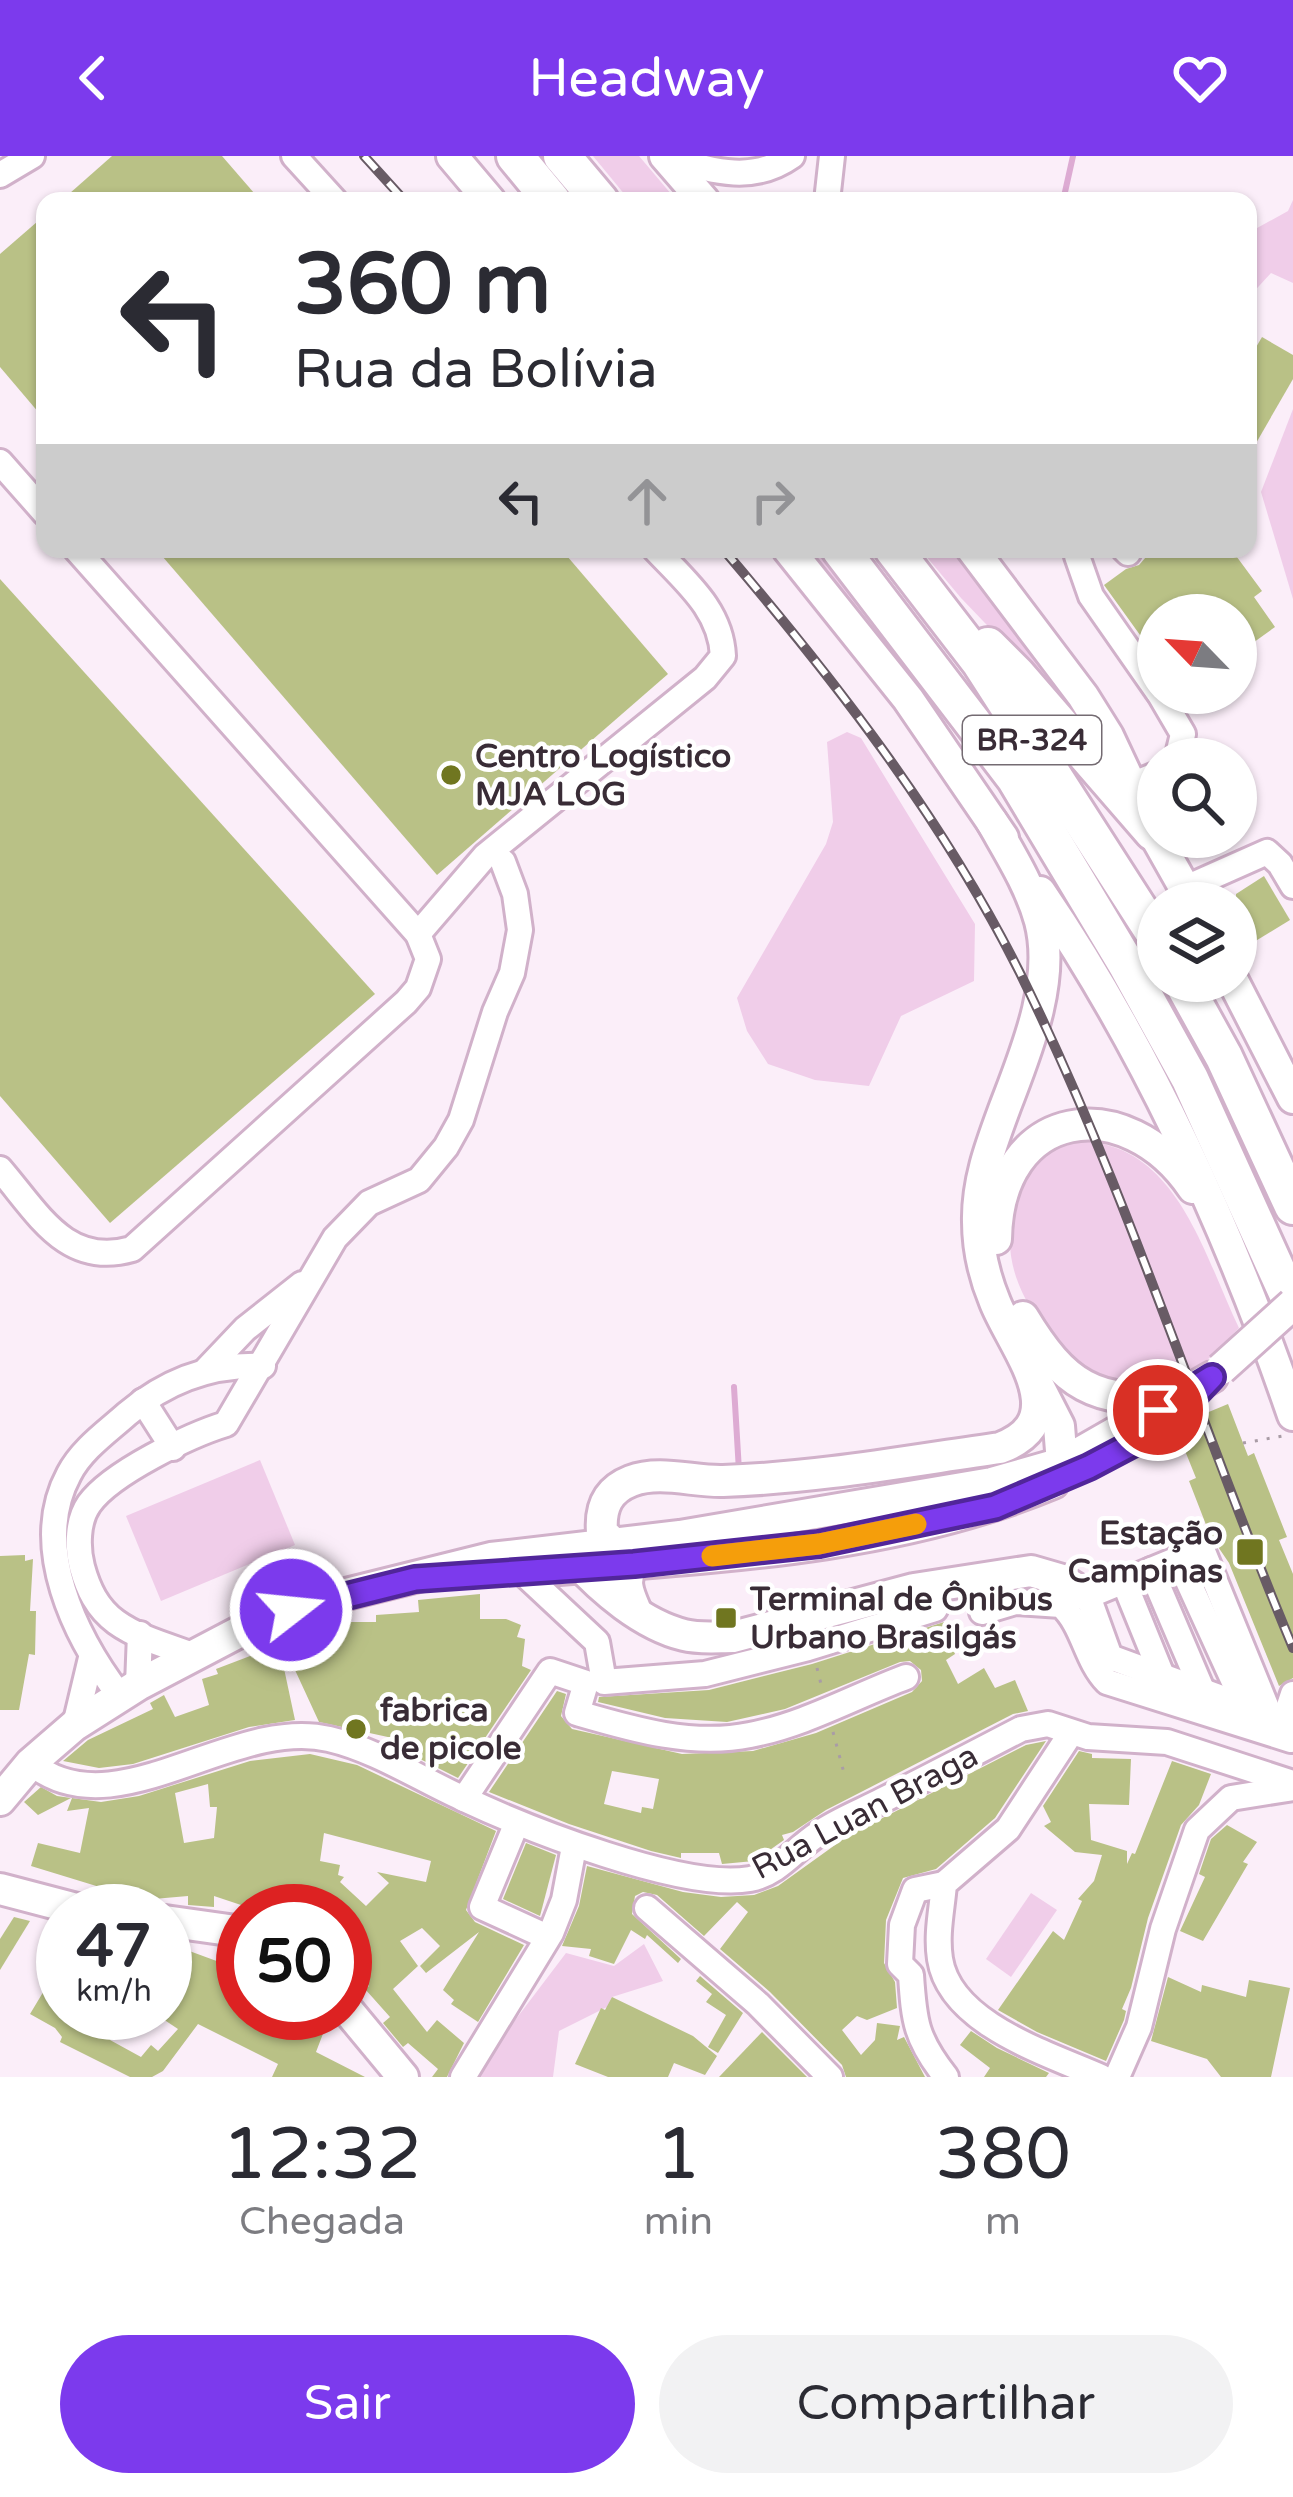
<!DOCTYPE html>
<html lang="pt">
<meta charset="utf-8">
<style>
:root{--surface:#fff;--page:#f2f2f3;--text:#2b2b33;--muted:#7c7c81;--accent:#7c3aed}
body{margin:0;font-family:"Varela Round",sans-serif;background:var(--page);color:var(--text);height:100vh;display:flex;flex-direction:column;font-size:45px;white-space:nowrap}
*{box-sizing:border-box;margin:0}
p{font-size:39px;color:var(--muted)}
.icon{flex:none;width:66px;height:66px;fill:none;stroke:currentColor;stroke-width:2;stroke-linecap:round;stroke-linejoin:round}
.map{position:relative;height:1921px;overflow:hidden}
.side{display:flex;flex-direction:column;background:var(--surface);flex:1}
.side>*{flex:none}
.hud{position:absolute;left:36px;top:36px;width:1221px;height:366px;border-radius:24px;box-shadow:0 3px 9px #0004;background:#fff;color:var(--text);overflow:hidden}
.needle{width:78px;rotate:295deg}
.tools{position:absolute;left:1137px;top:438px;display:grid;gap:24px}
.tools a{display:grid;place-items:center;width:120px;height:120px;border-radius:50%;background:var(--surface);box-shadow:0 3px 9px #0004;font-size:60px}
.speed{position:absolute;left:36px;top:1728px;display:flex;gap:24px;font-size:60px;font-weight:700;text-align:center}
.speed>*{display:grid;place-content:center;width:156px;height:156px;border-radius:50%;background:var(--surface);box-shadow:0 3px 9px #0004;line-height:1}
.speed small{font-size:30px;font-weight:400}
.speed .limit{border:18px solid #d22;background:#fff;color:#111}
.pin{position:absolute;display:grid;place-items:center;width:102px;height:102px;color:#fff;margin:-51px;border:6px solid #fff;border-radius:50%;box-shadow:0 3px 12px #0007}
.me{position:absolute;width:132px;margin:-66px;rotate:74deg;stroke-linejoin:round;filter:drop-shadow(0 0 9px #0008)}
.turn{display:flex;align-items:center;gap:42px;height:252px;padding:0 60px;font-size:54px}
.turn .icon{width:156px;height:156px;stroke-width:2.5}
.turn b{display:block;font-size:84px;line-height:102px}
.lanes{display:flex;align-items:center;height:114px;padding:0 60px;background:#0003;justify-content:center;gap:60px;direction:ltr}
.lanes .off{opacity:.35}
.eta{display:flex;justify-content:space-evenly;align-items:center;height:204px;text-align:center}
.eta b{font-size:72px;font-weight:600;line-height:84px}
.button{display:flex;gap:24px;margin-top:auto;padding:24px 60px}
.button a{flex:1;height:138px;border-radius:72px;background:var(--accent);color:#fff;font-size:48px;font-weight:600;line-height:138px;text-align:center}
.button a+a{background:var(--page);color:var(--text)}
header{display:flex;justify-content:space-between;align-items:center;height:156px;padding:0 60px;background:var(--accent);color:#fff;font-size:54px;font-weight:600}
.map>svg:first-child{display:block}
.green{fill:#f0cde9}
.lines{fill:none;stroke-linecap:round;stroke-linejoin:round}
.stream{stroke:#ddabd3;stroke-width:6}
.building{fill:#b9c186;fill-rule:evenodd}
.minor-casing{stroke:#d1b1ca;stroke-width:30}
.major-casing{stroke:#d1b1ca;stroke-width:36}
.highway-casing{stroke:#d1b1ca;stroke-width:42}
.path{stroke:#a99ca6;stroke-width:3;stroke-dasharray:3 9;stroke-linecap:butt}
.minor{stroke:#fff;stroke-width:24}
.major{stroke:#fff;stroke-width:30}
.highway{stroke:#fff;stroke-width:36}
.rail-casing{stroke:#685b65;stroke-width:10}
.rail{stroke:#fff;stroke-width:6;stroke-dasharray:18;stroke-linecap:butt}
.major-bridge-casing{stroke:#d1b1ca;stroke-width:36;stroke-linecap:butt}
.major-bridge{stroke:#fff;stroke-width:30}
.route-casing{stroke:#51269a;stroke-width:30}
.route{stroke:#7c3aed;stroke-width:21}
.slow{stroke:#f59e0b;stroke-width:21}
.poi-dot{fill:#707620;stroke:#fff;stroke-width:4.5}
.labels{text-anchor:middle;dominant-baseline:central;stroke-width:9;stroke-linejoin:round;paint-order:stroke}
.shield{fill:#fff;stroke:#746b72;stroke-width:3}
.shield-label{font-size:30px;font-weight:bold;fill:#392c36}
.poi-label{font-size:33px;font-weight:bold;fill:#392c36;stroke:#fff;text-anchor:start}
.street-label{font-size:33px;fill:#392c36;stroke:#fff}
</style>
<header><svg class="icon" aria-label="back" viewBox="0 0 24 24"><path d="M15 5l-7 7 7 7"/></svg>Headway<svg class="icon" aria-label="heart" viewBox="0 0 24 24"><path d="M12 20l-8-8c-3-5 5-10 8-4 3-6 11-1 8 4z"/></svg></header>
<div class="map">
<svg width="1293" height="1921" viewBox="0 0 1293 1921">
<rect width="100%" height="100%" fill="#fbeef9"/>
<g class="green">
<path d="M 593,0 L 639,0 L 677,45 L 630,45 Z"/>
<path d="M 1293,44 L 1293,127 L 1271,117 L 1248,142 L 1248,77 L 1288,55 Z"/>
<path d="M 1293,253 L 1293,443 L 1261,336 Z"/>
<path d="M 801,393 L 818,393 C 869,457 924,520 958,595 Z"/>
<path d="M 920,393 L 957,393 L 1096,583 L 961,442 Z"/>
<path d="M 847,576 L 861,582 L 975,768 L 974,825 L 901,860 L 869,930 L 815,924 L 768,908 L 747,875 L 737,842 L 826,688 L 833,666 L 827,586 Z"/>
<path d="M 1080,985 C 1177,988 1203,1097 1239,1172 C 1216,1196 1190,1226 1155,1233 C 1138,1237 1115,1232 1098,1231 C 1041,1172 989,1122 1018,1034 C 1028,1004 1049,991 1080,985 Z"/>
<path d="M 260,1304 L 295,1389 L 161,1445 L 126,1360 Z"/>
<path d="M 1031,1737 L 1057,1754 L 1011,1821 L 986,1803 Z"/>
<path d="M 644,1788 L 663,1825 L 612,1841 L 607,1851 L 559,1875 L 553,1921 L 472,1921 L 566,1797 L 614,1810 Z"/>
</g>
<g class="lines">
<g class="stream">
<path d="M 1063,45 L 1073,0"/>
<path d="M 734,1231 L 739,1315"/>
</g>
</g>
<g class="building">
<path d="M 112,0 L 222,0 L 261,45 L 61,45 Z"/>
<path d="M 45,59 L 45,264 L 0,211 L 0,98 Z"/>
<path d="M 1262,181 L 1293,199 L 1293,223 L 1248,301 L 1248,205 Z"/>
<path d="M 156,393 L 561,393 L 668,518 L 437,719 Z"/>
<path d="M 1153,393 L 1231,393 L 1262,435 L 1254,441 L 1275,471 L 1236,499 L 1236,459 L 1158,459 L 1158,504 L 1104,429 L 1126,413 L 1139,409 Z"/>
<path d="M 0,423 L 375,838 L 110,1067 L 0,940 Z"/>
<path d="M 1264,720 L 1290,764 L 1244,792 L 1236,778 L 1236,738 Z"/>
<path d="M 1228,1248 L 1248,1300 L 1254,1297 L 1287,1381 L 1279,1384 L 1293,1418 L 1293,1522 L 1279,1530 L 1229,1407 L 1210,1379 L 1189,1325 L 1196,1322 L 1175,1270 Z"/>
<path d="M 25,1399 L 25,1405 L 33,1403 L 30,1455 L 36,1455 L 35,1499 L 29,1498 L 19,1554 L 0,1554 L 0,1400 Z"/>
<path d="M 480,1438 L 480,1463 L 506,1463 L 521,1469 L 517,1481 L 525,1483 L 522,1510 L 531,1514 L 458,1622 L 396,1591 L 397,1583 L 319,1566 L 283,1488 L 343,1466 L 376,1466 L 376,1459 L 419,1456 L 418,1444 Z"/>
<path d="M 944,1466 L 955,1498 L 946,1504 L 958,1528 L 984,1512 L 995,1532 L 1015,1524 L 1028,1555 L 1013,1558 L 826,1654 L 793,1676 L 782,1679 L 784,1684 L 754,1705 L 722,1708 L 719,1697 L 681,1697 L 681,1702 L 651,1695 L 569,1668 L 489,1636 L 557,1535 L 566,1538 L 561,1560 L 572,1573 L 682,1598 L 753,1595 L 816,1577 L 912,1536 L 922,1525 L 921,1514 L 910,1505 L 900,1506 L 785,1553 L 727,1566 L 665,1562 L 598,1546 L 599,1541 L 709,1534 L 812,1508 ZM 612,1615 L 659,1623 L 653,1653 L 642,1651 L 641,1657 L 604,1648 Z"/>
<path d="M 279,1489 L 295,1564 L 249,1571 L 133,1608 L 99,1612 L 63,1605 L 88,1584 L 153,1553 L 150,1547 L 164,1539 L 175,1561 L 209,1549 L 202,1523 L 218,1518 L 216,1513 Z"/>
<path d="M 1046,1585 L 995,1662 L 936,1713 L 903,1722 L 886,1764 L 884,1807 L 895,1826 L 897,1852 L 867,1864 L 857,1860 L 842,1874 L 861,1899 L 875,1884 L 877,1867 L 900,1870 L 897,1884 L 904,1881 L 925,1921 L 846,1921 L 842,1909 L 770,1836 L 720,1793 L 748,1756 L 737,1746 L 704,1780 L 657,1739 L 643,1736 L 635,1740 L 632,1758 L 681,1803 L 678,1807 L 647,1779 L 645,1783 L 631,1774 L 614,1808 L 589,1800 L 591,1793 L 562,1790 L 579,1750 L 587,1710 L 683,1736 L 721,1741 L 754,1739 L 778,1730 L 849,1679 L 1026,1589 Z"/>
<path d="M 1079,1595 L 1092,1598 L 1092,1602 L 1131,1603 L 1129,1649 L 1089,1648 L 1091,1684 L 1127,1695 L 1127,1708 L 1132,1697 L 1135,1698 L 1172,1605 L 1211,1618 L 1199,1649 L 1181,1669 L 1148,1762 L 1131,1832 L 1122,1853 L 1126,1855 L 1124,1864 L 1106,1905 L 1037,1876 L 998,1854 L 1053,1775 L 1064,1784 L 1082,1745 L 1078,1743 L 1094,1725 L 1102,1699 L 1075,1696 L 1044,1670 L 1051,1666 L 1043,1650 Z"/>
<path d="M 310,1598 L 357,1609 L 496,1675 L 466,1754 L 475,1766 L 524,1789 L 478,1866 L 451,1848 L 454,1844 L 443,1834 L 479,1776 L 426,1817 L 420,1810 L 440,1790 L 422,1772 L 400,1785 L 418,1810 L 393,1833 L 427,1876 L 437,1864 L 464,1887 L 447,1921 L 432,1921 L 438,1913 L 408,1887 L 403,1891 L 383,1867 L 390,1861 L 365,1833 L 369,1830 L 345,1805 L 345,1755 L 259,1755 L 214,1740 L 214,1751 L 188,1749 L 188,1740 L 142,1744 L 31,1710 L 38,1687 L 80,1697 L 89,1652 L 67,1655 L 72,1642 L 101,1646 L 139,1640 L 250,1605 ZM 208,1628 L 210,1651 L 217,1651 L 214,1682 L 184,1687 L 175,1637 ZM 324,1677 L 431,1705 L 426,1726 L 377,1716 L 389,1727 L 366,1750 L 340,1726 L 344,1721 L 338,1719 L 340,1709 L 320,1705 Z"/>
<path d="M 41,1631 L 57,1640 L 71,1642 L 38,1659 L 24,1646 Z"/>
<path d="M 1227,1669 L 1257,1686 L 1243,1706 L 1248,1708 L 1203,1785 L 1180,1775 L 1205,1721 L 1199,1718 L 1211,1683 Z"/>
<path d="M 526,1687 L 556,1699 L 540,1760 L 503,1743 Z"/>
<path d="M 14,1761 L 30,1765 L 0,1814 L 0,1783 Z"/>
<path d="M 165,1786 L 222,1807 L 227,1798 L 243,1805 L 243,1857 L 322,1857 L 329,1862 L 316,1896 L 365,1921 L 272,1921 L 278,1908 L 198,1868 L 163,1915 L 152,1921 L 130,1921 L 60,1886 L 62,1881 L 55,1872 L 30,1858 L 63,1803 L 63,1857 L 122,1857 L 110,1884 L 141,1901 L 151,1889 L 158,1895 L 178,1873 L 163,1863 L 181,1840 L 165,1835 Z"/>
<path d="M 700,1820 L 743,1857 L 718,1897 L 708,1891 L 726,1859 L 706,1846 L 712,1838 L 696,1825 Z"/>
<path d="M 1168,1821 L 1201,1836 L 1202,1829 L 1246,1841 L 1249,1824 L 1290,1832 L 1271,1921 L 1221,1921 L 1207,1903 L 1151,1885 Z"/>
<path d="M 612,1841 L 693,1880 L 717,1900 L 705,1919 L 674,1907 L 668,1921 L 608,1921 L 575,1908 L 601,1852 L 605,1854 Z"/>
<path d="M 971,1875 L 997,1892 L 1049,1917 L 1046,1921 L 984,1921 L 990,1912 L 960,1889 Z"/>
<path d="M 762,1876 L 807,1921 L 719,1921 Z"/>
</g>
<g class="lines">
<g class="minor-casing">
<g id="minor">
<path d="M 294,0 L 335,45"/>
<path d="M 666,1 C 710,14 751,29 792,0"/>
<path d="M 0,19 L 32,0"/>
<path d="M 827,45 L 832,0"/>
<path d="M 0,306 L 45,357"/>
<path d="M 1078,393 L 1077,400 L 1091,440 L 1158,536"/>
<path d="M 1124,393 L 1128,397"/>
<path d="M 1159,537 L 1183,578 L 1177,603"/>
<path d="M 1131,629 L 1158,618"/>
<path d="M 1186,732 L 1267,696 L 1280,708 L 1293,730"/>
<path d="M 418,778 L 485,700 L 705,522 L 723,500 C 721,454 686,426 655,393"/>
<path d="M 0,1013 C 38,1057 66,1112 132,1093 L 406,846 L 418,832 L 428,803 L 418,778 L 76,393"/>
<path d="M 207,1213 L 245,1173 L 302,1128"/>
<path d="M 143,1245 L 173,1292"/>
<path d="M 1178,1403 L 1245,1550"/>
<path d="M 1151,1414 L 1203,1536"/>
<path d="M 522,1416 L 597,1486 L 604,1526 L 705,1518 L 808,1492 L 935,1453"/>
<path d="M 1124,1426 L 1163,1522"/>
<path d="M 982,1456 L 1015,1446 L 1061,1449 C 1084,1470 1085,1503 1107,1526 L 1291,1584"/>
<path d="M 193,1499 C 168,1490 138,1482 116,1466 C 97,1452 88,1433 82,1411 C 77,1392 77,1365 89,1348 C 111,1317 190,1279 226,1268 L 335,1082 L 369,1047 L 419,1024 L 446,991 L 461,964 L 495,856 L 512,817 L 520,774 L 515,738 L 503,706"/>
<path d="M 138,1529 L 140,1478"/>
<path d="M 120,1540 C 75,1481 30,1390 69,1318 C 82,1293 107,1276 127,1258 C 166,1225 212,1208 263,1210"/>
<path d="M 1269,1557 L 1202,1393 L 1088,1440 L 1110,1501 L 1284,1565"/>
<path d="M 75,1569 L 91,1502"/>
<path d="M 1071,1577 L 1008,1673 L 944,1728 C 942,1753 936,1778 940,1803 C 950,1868 1049,1898 1101,1921"/>
<path d="M 1289,1579 L 1284,1565 L 1293,1538"/>
<path d="M 31,1607 C 115,1676 232,1560 329,1583 C 376,1594 418,1622 462,1642 C 526,1672 683,1735 750,1723 C 778,1718 796,1692 818,1678 C 838,1664 862,1655 883,1644 C 929,1621 975,1597 1021,1573 L 1048,1568 L 1088,1581 L 1167,1586 L 1293,1627"/>
<path d="M 464,1643 L 550,1515 L 586,1527 L 577,1557 C 632,1573 692,1591 750,1579 C 804,1569 855,1540 906,1521"/>
<path d="M 513,1676 L 482,1751 L 545,1780"/>
<path d="M 944,1728 L 915,1734 L 902,1769 L 900,1808 L 911,1819 C 914,1866 916,1883 946,1921"/>
<path d="M 647,1752 L 758,1848 L 830,1921"/>
<path d="M 463,1921 L 551,1777 L 564,1744 L 573,1696"/>
<path d="M 1117,1921 L 1139,1871 L 1163,1773 L 1197,1674 L 1231,1642 L 1293,1632"/>
</g>
</g>
<g class="major-casing">
<g id="major">
<path d="M 452,0 L 490,45"/>
<path d="M 665,0 L 704,45"/>
<path d="M 788,393 L 908,543 L 1003,682"/>
<path d="M 972,393 L 1083,540 L 1108,580 L 1153,676 L 1193,747"/>
<path d="M 1040,736 C 1149,896 1230,1076 1293,1259"/>
<path d="M 1233,825 L 1293,942"/>
<path d="M 996,1083 C 998,950 1126,933 1193,1032"/>
<path d="M 1023,1161 C 1064,1229 1095,1249 1174,1240"/>
<path d="M 1037,1227 L 1059,1270 L 1062,1307"/>
<path d="M 574,1403 C 602,1434 643,1469 684,1479 C 699,1483 717,1481 733,1481 L 914,1433 L 1031,1415 L 1062,1424 L 1088,1440"/>
<path d="M 547,1414 C 716,1401 895,1393 1053,1327"/>
<path d="M 636,1455 C 629,1439 621,1423 634,1408 L 602,1376 C 600,1351 608,1334 631,1325 C 660,1314 694,1326 723,1325 C 817,1322 908,1305 1000,1292 C 1077,1263 1013,1192 995,1146 C 985,1122 978,1093 978,1066 C 977,1025 991,989 1005,951 C 1026,896 1056,825 1040,765 C 1030,729 1010,698 992,666"/>
<path d="M 0,1644 L 31,1607 L 75,1569 L 138,1529 L 260,1465 L 322,1444 L 491,1402 L 680,1380 L 992,1327 L 1062,1307 L 1212,1221"/>
<path d="M 0,1733 L 84,1755"/>
<path d="M 165,1765 L 243,1776"/>
<path d="M 345,1851 L 403,1921"/>
</g>
</g>
<g class="highway-casing">
<g id="highway">
<path d="M 515,0 L 552,45"/>
<path d="M 562,0 L 600,45"/>
<path d="M 840,393 L 1015,622 L 1127,809 L 1190,923 L 1293,1150"/>
<path d="M 893,393 L 980,506 L 1158,783"/>
<path d="M 988,490 L 1017,519 L 1153,676"/>
<path d="M 1182,825 L 1224,901 L 1293,1050"/>
</g>
</g>
<g class="path">
<path d="M 1243,1287 L 1283,1280"/>
<path d="M 817,1512 L 822,1532"/>
<path d="M 833,1576 L 844,1617"/>
</g>
<use href="#minor" class="minor"/>
<use href="#major" class="major"/>
<use href="#highway" class="highway"/>
<g class="rail-casing">
<g id="rail">
<path d="M 364,0 L 405,45"/>
<path d="M 723,393 C 834,523 943,663 1020,817 C 1128,1035 1199,1268 1293,1492"/>
</g>
</g>
<use href="#rail" class="rail"/>
<g class="major-bridge-casing">
<path id="major-bridge" d="M 1221,1213 L 1293,1148"/>
</g>
<use href="#major-bridge" class="major-bridge"/>
</g>
<g class="lines">
<g class="route-casing">
<path id="route" d="M 291,1454 L 415,1423 L 634,1408 L 819,1388 L 995,1351 L 1089,1311 L 1144,1282 L 1173,1262 L 1212,1221 L 1158,1254"/>
</g>
<use href="#route" class="route"/>
<path class="slow" d="M 712,1400 L 819,1388 L 916,1368"/>
</g>
<g class="poi-dot">
<circle cx="451" cy="619" r="12"/>
<rect x="1235" y="1381" width="30" height="30" rx="6"/>
<rect x="714" y="1450" width="24" height="24" rx="6"/>
<circle cx="356" cy="1573" r="12"/>
</g>
<g class="labels">
<rect class="shield" x="963" y="560" width="138" height="48" rx="9"/>
<g class="shield-label">
<text x="1032" y="584">BR-324</text>
</g>
<g class="poi-label">
<text x="475" y="600">Centro Logístico<tspan x="475" dy="38">MJA LOG</tspan></text>
<text x="1223" y="1377" text-anchor="end">Estação<tspan x="1223" dy="38">Campinas</tspan></text>
<text x="750" y="1443">Terminal de Ônibus<tspan x="750" dy="38">Urbano Brasilgás</tspan></text>
<text x="380" y="1554">fabrica<tspan x="380" dy="38">de picole</tspan></text>
</g>
<g class="street-label">
<text transform="translate(865 1656) rotate(-28)">Rua Luan Braga</text>
</g>
</g>
</svg>
<div class="tools">
<a><svg class="needle" viewBox="-14 -14 28 28"><path d="M0-13l5 13h-10z" fill="#e53935"/><path d="M0 13l5-13h-10z" fill="#7c7c81"/></svg></a>
<a><svg class="icon" aria-label="search" viewBox="0 0 24 24"><circle cx="10" cy="10" r="6"/><path d="M15 15l6 6"/></svg></a>
<a><svg class="icon" aria-label="layers" viewBox="0 0 24 24"><path d="M12 4l9 5-9 5-9-5zM3 14l9 5 9-5"/></svg></a>
</div>
<div class="speed"><div>47<small>km/h</small></div><div class="limit">50</div></div>
<div class="pin" style="left:1158px;top:1254px;background:#d93025"><svg class="icon" aria-label="arrive" viewBox="0 0 24 24"><path d="M6 21V4h12l-3 4 3 4H6"/></svg></div>
<svg class="me" style="left:291px;top:1454px" viewBox="-20 -20 40 40"><circle r="17" fill="#7c3aed" stroke="#fff" stroke-width="3"/><path d="M0-11L8 9 0 5-8 9z" fill="#fff"/></svg>
<div class="hud">
<div class="turn"><svg class="icon" aria-label="left" viewBox="0 0 24 24"><path d="M17 20v-9H6M10 6l-5 5 5 5"/></svg><div><b>360 m</b>Rua da Bolívia</div></div>
<div class="lanes"><svg class="icon" aria-label="left" viewBox="0 0 24 24"><path d="M17 20v-9H6M10 6l-5 5 5 5"/></svg><svg class="icon off" aria-label="ahead" viewBox="0 0 24 24"><path d="M12 20V5M6 11l6-6 6 6"/></svg><svg class="icon off" aria-label="right" viewBox="0 0 24 24"><path d="M7 20v-9h11M14 6l5 5-5 5"/></svg></div>
</div>
</div>
<section class="side">
<div class="eta">
<div><b>12:32</b><p>Chegada</p></div>
<div><b>1</b><p>min</p></div>
<div><b>380</b><p>m</p></div>
</div>
<div class="button"><a>Sair</a><a>Compartilhar</a></div>
</section>
